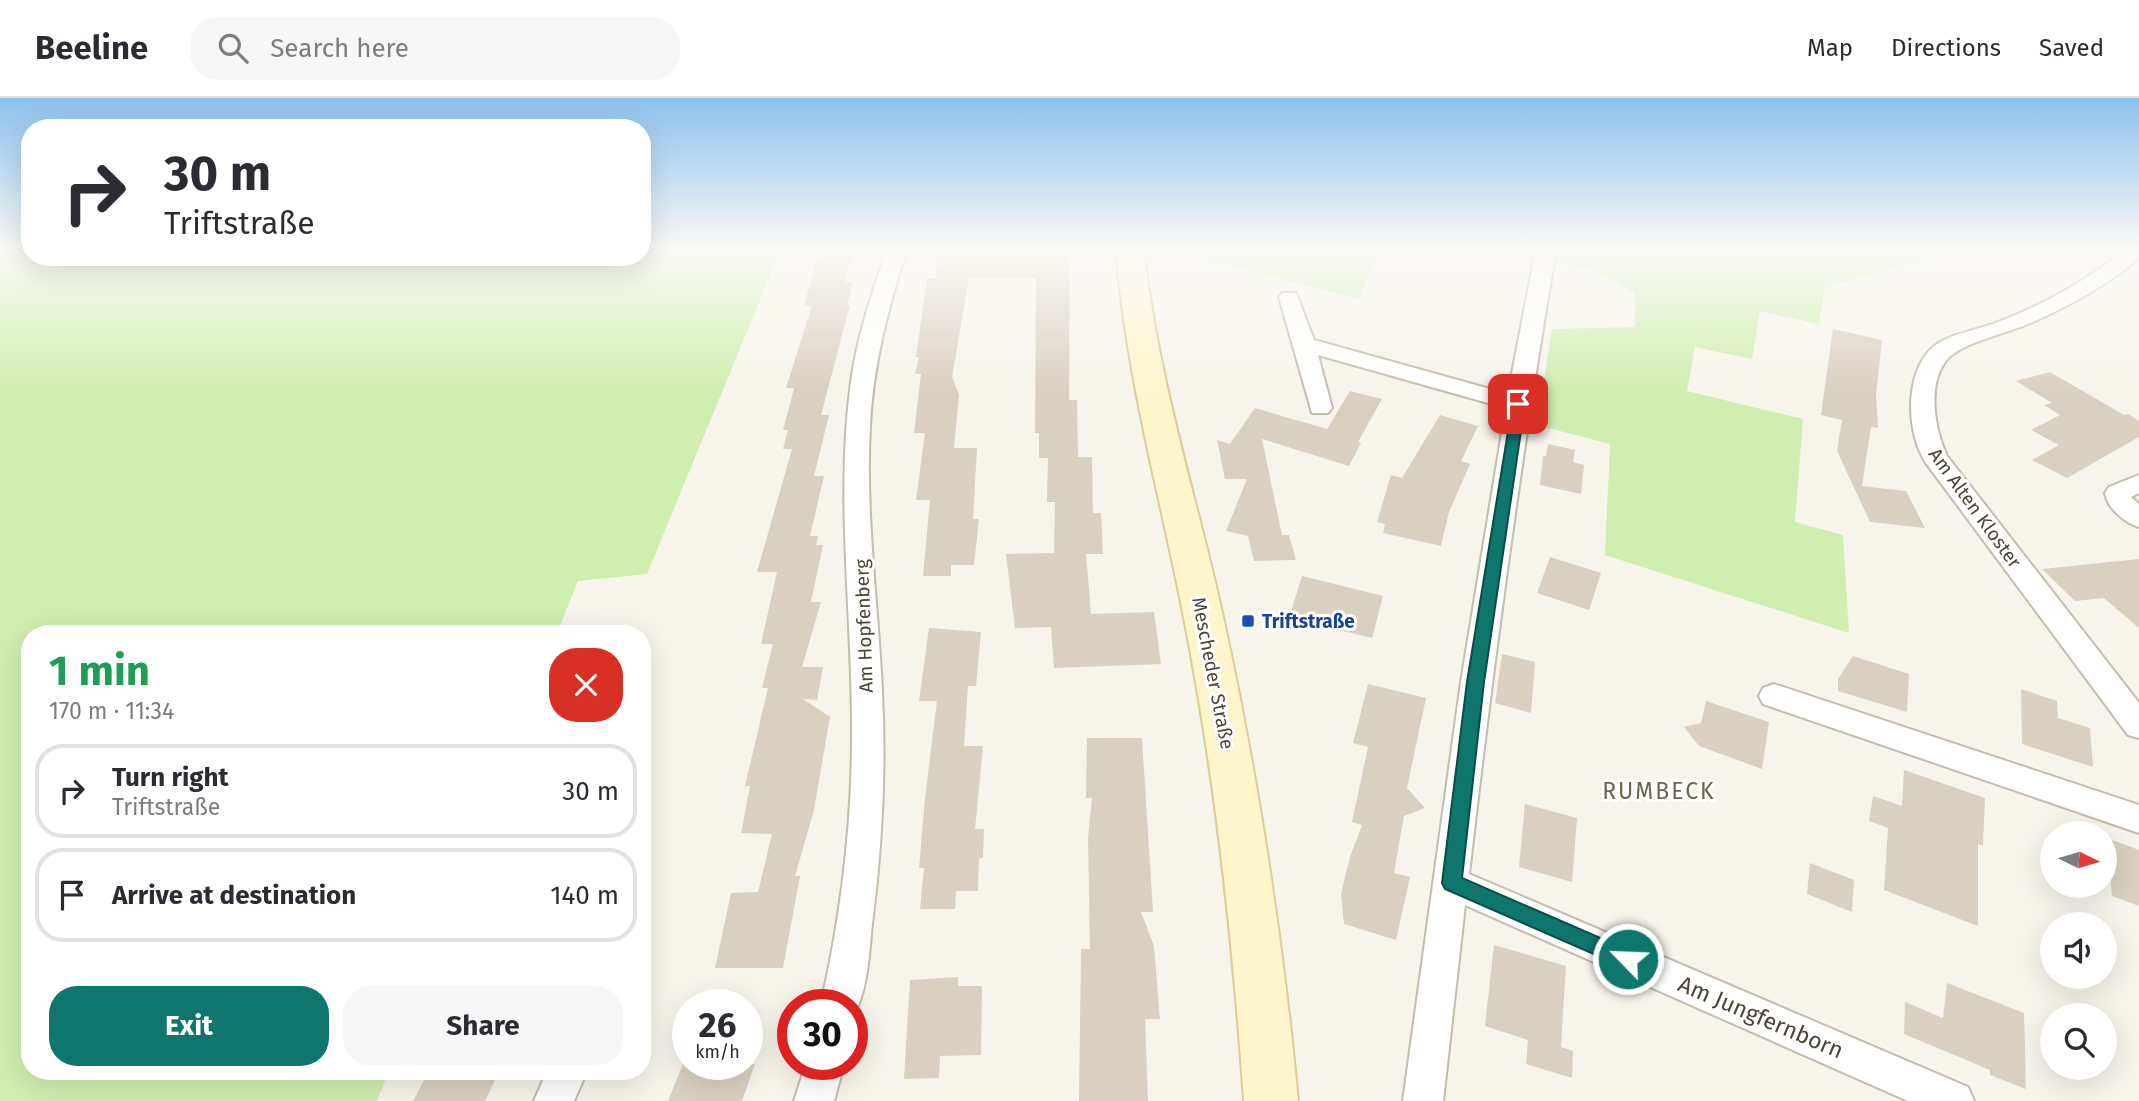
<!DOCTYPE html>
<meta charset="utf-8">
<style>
:root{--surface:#fff;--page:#f7f7f7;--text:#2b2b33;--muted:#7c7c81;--line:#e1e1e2;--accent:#0f766e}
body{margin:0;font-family:"Fira Sans",sans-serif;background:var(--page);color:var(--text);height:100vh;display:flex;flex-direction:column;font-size:26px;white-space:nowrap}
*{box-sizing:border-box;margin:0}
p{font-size:23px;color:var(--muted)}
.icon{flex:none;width:38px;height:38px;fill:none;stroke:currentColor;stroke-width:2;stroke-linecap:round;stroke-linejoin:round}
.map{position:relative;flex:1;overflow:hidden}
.details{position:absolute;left:21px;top:527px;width:630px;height:455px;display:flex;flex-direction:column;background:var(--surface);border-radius:28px;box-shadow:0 7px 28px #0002}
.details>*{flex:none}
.banner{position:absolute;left:21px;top:21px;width:630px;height:147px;border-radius:28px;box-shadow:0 7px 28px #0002;background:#fff;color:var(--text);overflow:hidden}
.needle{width:46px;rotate:95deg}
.fabs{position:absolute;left:2040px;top:723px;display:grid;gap:14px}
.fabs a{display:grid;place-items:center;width:77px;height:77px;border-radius:50%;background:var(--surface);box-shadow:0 7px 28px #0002;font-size:35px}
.speed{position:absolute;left:672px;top:891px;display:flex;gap:14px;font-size:35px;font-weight:700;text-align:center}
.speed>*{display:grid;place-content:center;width:91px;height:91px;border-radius:50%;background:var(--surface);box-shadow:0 7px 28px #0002;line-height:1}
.speed small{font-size:18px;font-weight:400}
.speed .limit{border:10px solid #d22;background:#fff;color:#111}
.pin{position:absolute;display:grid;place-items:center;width:60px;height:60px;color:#fff;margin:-30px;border-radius:14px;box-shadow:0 4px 10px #0006}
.me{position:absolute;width:77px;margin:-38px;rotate:294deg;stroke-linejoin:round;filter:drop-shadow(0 0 5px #0008)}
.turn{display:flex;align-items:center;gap:24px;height:147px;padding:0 28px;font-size:32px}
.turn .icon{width:91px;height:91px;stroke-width:2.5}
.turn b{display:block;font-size:49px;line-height:60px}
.round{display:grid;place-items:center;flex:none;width:74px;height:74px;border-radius:28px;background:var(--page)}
.headline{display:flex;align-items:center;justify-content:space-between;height:119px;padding:0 28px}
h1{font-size:42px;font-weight:700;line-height:52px;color:#1e9e55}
.cta{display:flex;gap:14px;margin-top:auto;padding:14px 28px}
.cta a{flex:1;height:80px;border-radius:28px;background:var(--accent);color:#fff;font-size:28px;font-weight:700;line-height:80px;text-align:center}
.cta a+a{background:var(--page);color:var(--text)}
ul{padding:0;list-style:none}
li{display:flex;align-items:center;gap:21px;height:94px;margin:0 14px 10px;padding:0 14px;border:4px solid var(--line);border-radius:28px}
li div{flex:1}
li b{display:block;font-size:26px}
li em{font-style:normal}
header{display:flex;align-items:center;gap:42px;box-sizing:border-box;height:98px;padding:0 35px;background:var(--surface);border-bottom:2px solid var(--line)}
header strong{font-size:33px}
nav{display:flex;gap:38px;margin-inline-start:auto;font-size:24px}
.search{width:490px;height:63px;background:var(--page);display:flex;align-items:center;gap:18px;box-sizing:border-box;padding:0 24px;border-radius:28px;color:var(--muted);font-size:26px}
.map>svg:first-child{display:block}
.green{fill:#d0eeb0}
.building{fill:#dad0bf}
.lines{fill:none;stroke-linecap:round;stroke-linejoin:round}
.street-casing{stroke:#c4bcac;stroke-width:4}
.secondary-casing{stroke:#dbcb96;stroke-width:4}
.street{fill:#fff;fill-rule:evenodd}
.secondary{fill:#fff5cd;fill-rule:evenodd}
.route{fill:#0f766e;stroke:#0a4d48;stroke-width:2}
.transit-dot{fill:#1a4fb4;stroke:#fff;stroke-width:2.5}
.labels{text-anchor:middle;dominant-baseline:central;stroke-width:6;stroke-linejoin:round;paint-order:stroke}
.street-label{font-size:19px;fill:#4c4537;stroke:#fff}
.transit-label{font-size:19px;font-weight:bold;fill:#164399;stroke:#fff;text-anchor:start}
.quarter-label{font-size:23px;letter-spacing:2px;fill:#70634d;stroke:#fff}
.near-street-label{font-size:23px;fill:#4c4537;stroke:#fff}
</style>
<header>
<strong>Beeline</strong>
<div class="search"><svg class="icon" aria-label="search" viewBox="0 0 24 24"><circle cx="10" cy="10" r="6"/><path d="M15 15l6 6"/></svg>Search here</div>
<nav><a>Map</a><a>Directions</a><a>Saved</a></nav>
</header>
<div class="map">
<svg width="2139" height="1003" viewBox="0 0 2139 1003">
<rect width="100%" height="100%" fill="#f7f4eb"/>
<g class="green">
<path d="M 0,151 L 30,151 L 30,159 L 642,159 L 642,151 L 781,151 L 647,476 L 578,483 L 557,535 L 30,536 L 30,973 L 389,973 L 377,1003 L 0,1003 Z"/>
<path d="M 1168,151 L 1379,151 L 1359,201 Z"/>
<path d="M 1556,151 L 1947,151 L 1947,154 L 1825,190 L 1819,226 L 1760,213 L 1752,261 L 1695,249 L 1687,293 L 1803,321 L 1795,424 L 1843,437 L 1849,535 L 1605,457 L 1610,346 L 1537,327 L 1552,231 L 1635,229 L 1635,195 L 1592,172 L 1554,164 Z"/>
</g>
<g class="building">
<path d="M 819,151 L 853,151 L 845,184 L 853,184 L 847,207 L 850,207 L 821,317 L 829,317 L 814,378 L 824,378 L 810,438 L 818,438 L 816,447 L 823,447 L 811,504 L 821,504 L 802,569 L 823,569 L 817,602 L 803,601 L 830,619 L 814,712 L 795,778 L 800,778 L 783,870 L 715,870 L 731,795 L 758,794 L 772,736 L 741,735 L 750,688 L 745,688 L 768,590 L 762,590 L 773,546 L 761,546 L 777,474 L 757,474 L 792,351 L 783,351 L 788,332 L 783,332 L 794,290 L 786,290 L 812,208 L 804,208 Z"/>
<path d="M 939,151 L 1070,151 L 1069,302 L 1077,302 L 1078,359 L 1092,359 L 1093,415 L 1101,415 L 1103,456 L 1086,456 L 1091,516 L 1154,514 L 1161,566 L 1054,570 L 1051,529 L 1015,530 L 1006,456 L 1054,455 L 1055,404 L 1047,404 L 1048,360 L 1039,360 L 1039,335 L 1035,335 L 1036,180 L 969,180 L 952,279 L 959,297 L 954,350 L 977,350 L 973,421 L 979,421 L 974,467 L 951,467 L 951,478 L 923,478 L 930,402 L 916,402 L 925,335 L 914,335 L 921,276 L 915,276 L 919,259 L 916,259 L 927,180 L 935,180 Z"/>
<path d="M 1833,231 L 1882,242 L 1876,297 L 1878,330 L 1871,329 L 1862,388 L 1906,393 L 1925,430 L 1870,424 L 1837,353 L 1842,322 L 1821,317 Z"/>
<path d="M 2050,274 L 2124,317 L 2128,316 L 2139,323 L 2139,339 L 2067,380 L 2032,362 L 2059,347 L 2031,332 L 2060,317 L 2044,307 L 2052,305 L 2016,283 Z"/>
<path d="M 1350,293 L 1382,301 L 1358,344 L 1361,345 L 1349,368 L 1262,341 L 1282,437 L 1289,437 L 1296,462 L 1254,463 L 1248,438 L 1226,433 L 1247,381 L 1225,381 L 1217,342 L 1230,346 L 1255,310 L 1327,331 Z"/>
<path d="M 1440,317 L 1478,328 L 1461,363 L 1470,366 L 1449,414 L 1441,448 L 1383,435 L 1385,426 L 1377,424 L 1391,377 L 1402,380 Z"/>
<path d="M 1548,346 L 1575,352 L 1573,364 L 1584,367 L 1581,396 L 1540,387 L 1543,358 L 1546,358 Z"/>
<path d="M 1550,459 L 1601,475 L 1589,512 L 1537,495 Z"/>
<path d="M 2139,461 L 2139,530 L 2104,500 L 2075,503 L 2042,471 Z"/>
<path d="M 1302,478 L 1383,498 L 1372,540 L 1289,520 Z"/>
<path d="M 929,530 L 981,534 L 976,588 L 968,588 L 964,648 L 983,648 L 975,731 L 984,731 L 983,760 L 979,760 L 978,793 L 956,793 L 955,811 L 920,811 L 924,770 L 919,770 L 925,700 L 937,603 L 919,603 Z"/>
<path d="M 1502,556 L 1535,564 L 1531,615 L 1495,605 Z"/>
<path d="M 1853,558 L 1909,576 L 1907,614 L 1838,593 L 1838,581 Z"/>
<path d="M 1368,586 L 1426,600 L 1407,690 L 1425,710 L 1404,718 L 1394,775 L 1410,779 L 1396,842 L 1344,826 L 1341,796 L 1350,759 L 1362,727 L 1352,724 L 1368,649 L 1353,645 Z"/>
<path d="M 2021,591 L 2057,603 L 2058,620 L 2090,630 L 2093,669 L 2022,646 Z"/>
<path d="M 1706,603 L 1769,624 L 1762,671 L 1699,648 L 1684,629 L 1701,625 Z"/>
<path d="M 1087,640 L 1142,640 L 1153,814 L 1141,814 L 1154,848 L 1160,921 L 1145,921 L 1148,1003 L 1079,1003 L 1081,851 L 1090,851 L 1088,740 L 1092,700 L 1086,700 Z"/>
<path d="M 1904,672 L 1985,700 L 1983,748 L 1978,746 L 1978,828 L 1884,792 L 1888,730 L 1869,723 L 1873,698 L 1902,708 Z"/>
<path d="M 1525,706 L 1577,720 L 1572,784 L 1519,769 Z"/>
<path d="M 2107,740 L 2139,752 L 2139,808 L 2112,798 Z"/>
<path d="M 1810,765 L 1854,782 L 1852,814 L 1807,796 Z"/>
<path d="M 1494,847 L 1566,868 L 1561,949 L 1573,953 L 1572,980 L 1526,966 L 1528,942 L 1485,928 Z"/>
<path d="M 958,879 L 958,888 L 982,888 L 981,957 L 940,958 L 939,980 L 904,981 L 910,882 Z"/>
<path d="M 1947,885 L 2024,915 L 2026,991 L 1990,977 L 1990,972 L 1904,936 L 1905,904 L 1943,920 Z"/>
<path d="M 683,966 L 755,966 L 742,1003 L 668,1003 Z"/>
<path d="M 429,973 L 499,973 L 485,1003 L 413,1003 Z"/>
</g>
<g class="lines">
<g class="street-casing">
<g id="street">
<path d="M 887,151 L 907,151 C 888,210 873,267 870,328 C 865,416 878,505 882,593 C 886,671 882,749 872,826 C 869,855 868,895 852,919 L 852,906 L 821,906 C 841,818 852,728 852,638 C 853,520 835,402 851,284 C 857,239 872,195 887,151 Z"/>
<path d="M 1536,151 L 1556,151 C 1521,359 1493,567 1469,776 L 1968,989 L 1974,1003 L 1908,1003 L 1465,807 L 1443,1003 L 1403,1003 L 1461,584 L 1506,310 L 1318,257 L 1332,310 L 1328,315 L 1312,315 L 1279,199 L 1282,195 L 1296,195 L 1314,242 L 1508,296 Z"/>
<path d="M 2125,151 L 2139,151 L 2139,160 C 2108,187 2070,207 2033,224 C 2010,235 1959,244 1945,264 C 1927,289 1935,332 1947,358 L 2139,605 L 2139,640 L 2128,637 L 1926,365 C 1906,335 1904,275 1933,249 C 1951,235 1978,232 1998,224 C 2042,207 2089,182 2125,151 Z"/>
<path d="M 2139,377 L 2139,395 L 2131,399 L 2139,406 L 2139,429 C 2125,425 2107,410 2105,395 L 2109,389 Z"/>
<path d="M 1774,586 L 2139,707 L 2139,735 L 1763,606 L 1759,598 L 1763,590 Z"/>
<path d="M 806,966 L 844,966 L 834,1003 L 794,1003 Z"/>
<path d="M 547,973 L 587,973 L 574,1003 L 534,1003 Z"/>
</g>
</g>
<g class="secondary-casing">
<path id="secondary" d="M 1116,151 L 1144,151 C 1157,281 1198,402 1225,528 C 1259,685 1283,843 1298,1003 L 1244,1003 C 1233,843 1216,683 1185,525 C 1161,400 1126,279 1116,151 Z"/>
</g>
<use href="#street" class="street"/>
<use href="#secondary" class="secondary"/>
</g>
<linearGradient id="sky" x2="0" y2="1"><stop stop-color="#8cc0ee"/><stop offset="0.52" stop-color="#fbfaf6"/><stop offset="1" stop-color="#fbfaf6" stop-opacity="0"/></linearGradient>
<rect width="2139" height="292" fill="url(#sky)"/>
<path class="route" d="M 1513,303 L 1525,306 L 1484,584 L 1462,780 L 1635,855 L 1638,861 L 1635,868 L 1628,871 L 1445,791 L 1442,785 L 1467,584 Z"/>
<rect class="transit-dot" x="1241" y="516" width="14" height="14" rx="3.5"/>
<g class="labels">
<g class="street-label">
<text transform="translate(1975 410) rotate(54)">Am Alten Kloster</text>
<text transform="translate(864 528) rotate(-92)">Am Hopfenberg</text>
<text transform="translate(1213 575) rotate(79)">Mescheder Straße</text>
</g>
<g class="transit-label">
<text x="1262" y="523">Triftstraße</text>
</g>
<g class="quarter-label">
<text x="1659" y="693">RUMBECK</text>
</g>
<g class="near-street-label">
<text transform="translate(1761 919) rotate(23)">Am Jungfernborn</text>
</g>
</g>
</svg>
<div class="fabs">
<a><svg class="needle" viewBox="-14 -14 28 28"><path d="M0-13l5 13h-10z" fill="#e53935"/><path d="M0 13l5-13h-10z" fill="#7c7c81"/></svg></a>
<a><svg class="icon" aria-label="sound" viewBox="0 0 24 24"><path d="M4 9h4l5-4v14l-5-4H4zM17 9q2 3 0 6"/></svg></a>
<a><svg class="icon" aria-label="search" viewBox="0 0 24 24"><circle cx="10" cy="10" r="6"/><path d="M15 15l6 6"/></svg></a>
</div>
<div class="speed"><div>26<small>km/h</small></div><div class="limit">30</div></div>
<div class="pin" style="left:1518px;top:306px;background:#d93025"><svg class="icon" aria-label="arrive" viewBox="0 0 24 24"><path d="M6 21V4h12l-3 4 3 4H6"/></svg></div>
<svg class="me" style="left:1628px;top:861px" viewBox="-20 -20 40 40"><circle r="17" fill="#0f766e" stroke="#fff" stroke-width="3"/><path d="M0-11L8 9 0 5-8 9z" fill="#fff"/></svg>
<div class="banner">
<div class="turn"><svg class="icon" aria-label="right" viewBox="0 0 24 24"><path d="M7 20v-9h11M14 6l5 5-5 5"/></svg><div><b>30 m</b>Triftstraße</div></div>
</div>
<section class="details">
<div class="headline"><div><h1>1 min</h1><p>170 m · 11:34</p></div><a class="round" style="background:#d93025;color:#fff"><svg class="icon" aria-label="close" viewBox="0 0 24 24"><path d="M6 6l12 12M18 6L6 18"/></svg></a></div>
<ul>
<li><svg class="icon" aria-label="right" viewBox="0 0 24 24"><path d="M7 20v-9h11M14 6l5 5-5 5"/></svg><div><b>Turn right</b><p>Triftstraße</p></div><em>30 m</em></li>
<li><svg class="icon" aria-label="arrive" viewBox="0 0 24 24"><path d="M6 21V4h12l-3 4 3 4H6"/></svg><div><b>Arrive at destination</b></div><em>140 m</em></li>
</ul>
<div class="cta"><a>Exit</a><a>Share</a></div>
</section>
</div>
